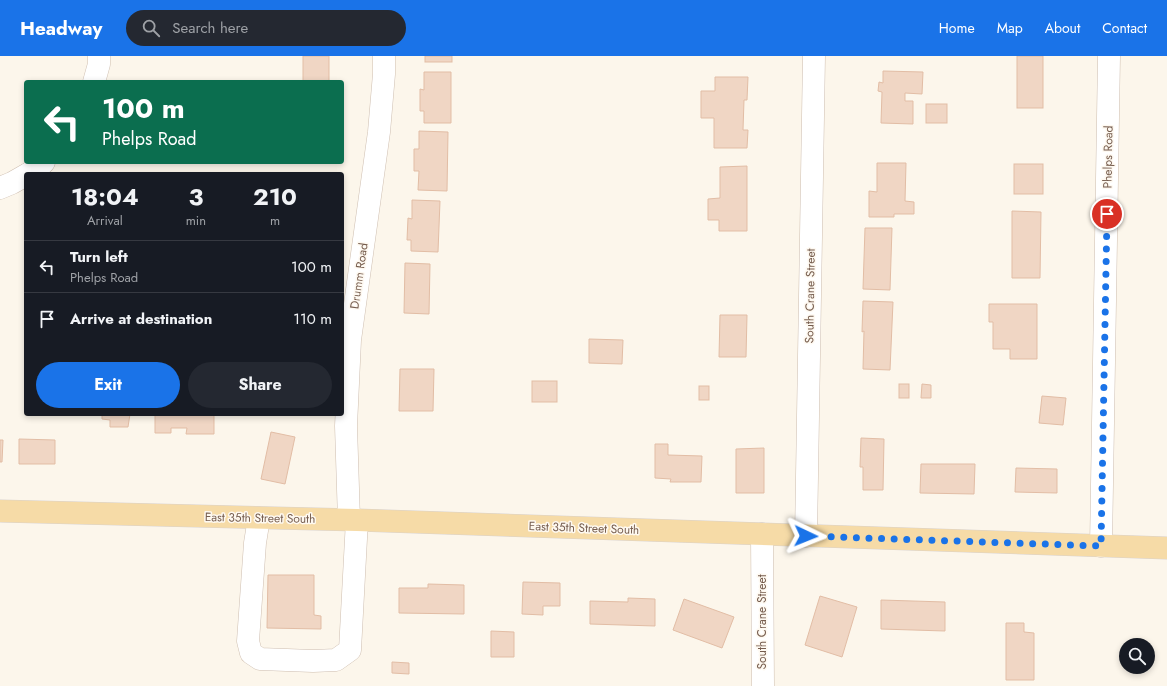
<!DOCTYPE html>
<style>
:root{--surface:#171b24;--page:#242831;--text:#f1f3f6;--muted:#9ea1a6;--line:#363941;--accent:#1a73e8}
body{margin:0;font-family:Jost,sans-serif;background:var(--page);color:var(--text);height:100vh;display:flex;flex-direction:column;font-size:15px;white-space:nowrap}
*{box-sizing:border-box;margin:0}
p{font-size:13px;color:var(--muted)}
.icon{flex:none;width:22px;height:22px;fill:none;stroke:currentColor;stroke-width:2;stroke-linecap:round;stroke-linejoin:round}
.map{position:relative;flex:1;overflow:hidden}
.side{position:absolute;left:24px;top:116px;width:320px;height:244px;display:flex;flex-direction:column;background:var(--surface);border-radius:4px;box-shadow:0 2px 6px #0003}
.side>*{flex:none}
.hud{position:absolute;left:24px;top:24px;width:320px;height:84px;border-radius:4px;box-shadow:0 2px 6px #0003;background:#0b6e4f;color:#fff;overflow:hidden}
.fabs{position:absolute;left:1119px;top:582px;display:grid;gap:8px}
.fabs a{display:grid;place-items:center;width:36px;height:36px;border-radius:50%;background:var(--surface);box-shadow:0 2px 6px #0003;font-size:20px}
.pin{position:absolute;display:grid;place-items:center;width:34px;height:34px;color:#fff;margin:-17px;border:2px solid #fff;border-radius:50%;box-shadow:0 1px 4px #0007}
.me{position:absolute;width:44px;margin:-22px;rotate:92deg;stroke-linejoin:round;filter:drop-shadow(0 0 3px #0008)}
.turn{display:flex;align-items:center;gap:14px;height:84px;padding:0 12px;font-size:18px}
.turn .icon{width:52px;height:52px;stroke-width:2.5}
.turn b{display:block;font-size:28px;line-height:34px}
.eta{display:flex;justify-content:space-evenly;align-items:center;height:68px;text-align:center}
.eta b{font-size:24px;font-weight:700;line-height:28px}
.action{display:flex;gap:8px;margin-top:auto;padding:8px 12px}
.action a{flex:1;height:46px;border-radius:24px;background:var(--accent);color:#fff;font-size:16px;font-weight:700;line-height:46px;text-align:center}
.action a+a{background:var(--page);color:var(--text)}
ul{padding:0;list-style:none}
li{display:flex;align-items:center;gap:12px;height:52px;padding:0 12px;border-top:1px solid var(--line)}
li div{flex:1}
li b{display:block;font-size:15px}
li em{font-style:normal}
header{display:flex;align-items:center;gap:24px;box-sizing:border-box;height:56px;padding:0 20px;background:var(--accent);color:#fff}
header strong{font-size:19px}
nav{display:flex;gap:22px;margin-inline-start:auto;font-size:14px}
.search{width:280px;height:36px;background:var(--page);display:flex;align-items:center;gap:10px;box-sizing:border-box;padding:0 14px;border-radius:22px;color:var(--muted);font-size:15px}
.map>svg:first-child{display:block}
.building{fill:#f0d6c4;stroke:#e2bda5}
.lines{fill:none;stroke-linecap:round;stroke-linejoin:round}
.minor-casing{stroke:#cebeb0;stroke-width:23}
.major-casing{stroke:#d9d2cd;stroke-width:23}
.minor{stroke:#fff;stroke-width:22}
.major{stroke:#f6dba7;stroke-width:22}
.route{stroke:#1a73e8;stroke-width:7;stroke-dasharray:0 12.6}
.labels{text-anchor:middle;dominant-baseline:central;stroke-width:3;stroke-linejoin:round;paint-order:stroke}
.street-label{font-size:12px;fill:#765d4e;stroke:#fef9f1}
</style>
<header>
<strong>Headway</strong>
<div class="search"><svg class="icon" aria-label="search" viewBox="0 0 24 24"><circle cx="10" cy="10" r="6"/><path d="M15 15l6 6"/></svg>Search here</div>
<nav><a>Home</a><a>Map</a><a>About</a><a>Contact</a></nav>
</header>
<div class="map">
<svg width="1167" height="630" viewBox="0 0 1167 630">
<rect width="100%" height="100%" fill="#fcf6eb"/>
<g class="building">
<rect x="303" y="0" width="26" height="26"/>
<rect x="425" y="0" width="27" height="6"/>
<rect x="1017" y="0" width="26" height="52"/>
<path d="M 883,15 L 923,16 L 922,38 L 905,37 L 905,45 L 913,45 L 913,68 L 881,67 L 882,36 L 878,35 L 879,26 L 883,27 Z"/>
<path d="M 424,16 L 451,16 L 451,67 L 424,67 L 424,55 L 420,55 L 420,33 L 424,34 Z"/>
<path d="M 715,21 L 748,21 L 747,44 L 744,44 L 743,74 L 748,74 L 747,92 L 714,92 L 714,62 L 701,62 L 701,35 L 715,35 Z"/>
<rect x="926" y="48" width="21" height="19"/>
<path d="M 419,75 L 448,76 L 447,135 L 418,134 L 419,115 L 414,115 L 414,93 L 419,93 Z"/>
<path d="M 877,107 L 906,107 L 905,145 L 914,146 L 914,158 L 894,158 L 894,161 L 869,161 L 869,135 L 877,136 Z"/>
<rect x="1014" y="108" width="29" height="30"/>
<path d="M 747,110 L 747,175 L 719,175 L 719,164 L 708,164 L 708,143 L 720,142 L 720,111 Z"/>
<path d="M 412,144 L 440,145 L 438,196 L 411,195 L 411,184 L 407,184 L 408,162 L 412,163 Z"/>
<path d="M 1012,155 L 1041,156 L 1040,222 L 1012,222 Z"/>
<path d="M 865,172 L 892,172 L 890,234 L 863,233 Z"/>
<path d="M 405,207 L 430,208 L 429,258 L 404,257 Z"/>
<path d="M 863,245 L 893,246 L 890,314 L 863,313 L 864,275 L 862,276 Z"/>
<path d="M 989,248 L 1037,248 L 1037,303 L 1010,303 L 1010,293 L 993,293 L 993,266 L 989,266 Z"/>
<path d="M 720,259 L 747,259 L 746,301 L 719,301 Z"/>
<path d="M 589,283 L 623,284 L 622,308 L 589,307 Z"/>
<path d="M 400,313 L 434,313 L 433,355 L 399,355 Z"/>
<rect x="532" y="325" width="25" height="21"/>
<rect x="899" y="328" width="10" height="14"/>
<path d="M 922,328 L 931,329 L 931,342 L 921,342 Z"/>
<rect x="699" y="330" width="10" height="14"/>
<path d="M 1042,340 L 1066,342 L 1063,369 L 1039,367 Z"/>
<path d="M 102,358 L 130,358 L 128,371 L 110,371 L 110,364 L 102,363 Z"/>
<path d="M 155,358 L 214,358 L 214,378 L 186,378 L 187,372 L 171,372 L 171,377 L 155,377 Z"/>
<path d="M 271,376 L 295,381 L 285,428 L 261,423 Z"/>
<path d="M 861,382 L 884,383 L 883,434 L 863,434 L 863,411 L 860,411 Z"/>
<path d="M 19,383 L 55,384 L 55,408 L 19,408 Z"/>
<path d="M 0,384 L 3,384 L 2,406 L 0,406 Z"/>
<path d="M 655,388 L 668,388 L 668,399 L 702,400 L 701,426 L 670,426 L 671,423 L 655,422 Z"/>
<path d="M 764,392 L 764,437 L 736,437 L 736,393 Z"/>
<path d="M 921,408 L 975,408 L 974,438 L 920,437 Z"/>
<path d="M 1016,412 L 1057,413 L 1057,437 L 1015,436 Z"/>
<path d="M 268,519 L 314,519 L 314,559 L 321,560 L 321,573 L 267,572 Z"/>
<path d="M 523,526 L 560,527 L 560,550 L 543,550 L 543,559 L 522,558 Z"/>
<path d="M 428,528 L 464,529 L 464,558 L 399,557 L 399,532 L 428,532 Z"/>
<path d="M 820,540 L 857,551 L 842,601 L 805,589 Z"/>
<path d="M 628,542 L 655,543 L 655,570 L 590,568 L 590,545 L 628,546 Z"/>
<path d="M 684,543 L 734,561 L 722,592 L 673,574 Z"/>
<path d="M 881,544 L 945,546 L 945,575 L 881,573 Z"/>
<path d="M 1006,567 L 1024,567 L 1024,576 L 1034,577 L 1034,624 L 1006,624 Z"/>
<path d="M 491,575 L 514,576 L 514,601 L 491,601 Z"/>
<path d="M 392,606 L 409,607 L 409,618 L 392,617 Z"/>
</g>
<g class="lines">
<g class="minor-casing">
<g id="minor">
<path d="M 94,26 L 99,8 L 99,0"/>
<path d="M 28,118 L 40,110 L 44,106"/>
<path d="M 0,132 L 12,127 L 26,119"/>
<path d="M 259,462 L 255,487 L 248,585 L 251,597 L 260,603 L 313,605 L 336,604 L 350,594 L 357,464"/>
<path d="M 349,464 L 346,370 L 350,284 L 379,76 L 384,18 L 384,0"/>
<path d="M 762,478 L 763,630"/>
<path d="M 806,480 L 814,0"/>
<path d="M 1101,490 L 1109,0"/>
</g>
</g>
<g class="major-casing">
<path id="major" d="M 0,455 L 357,464 L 1167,492"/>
</g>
<use href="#minor" class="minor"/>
<use href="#major" class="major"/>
</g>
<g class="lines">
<path class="route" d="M 806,480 L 1101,490 L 1107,158"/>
</g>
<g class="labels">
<g class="street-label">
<text transform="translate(1108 101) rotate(-89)">Phelps Road</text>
<text transform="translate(359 220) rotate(-82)">Drumm Road</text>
<text transform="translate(810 240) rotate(-89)">South Crane Street</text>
<text transform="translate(260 462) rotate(1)">East 35th Street South</text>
<text transform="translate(584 472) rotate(2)">East 35th Street South</text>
<text transform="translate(762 566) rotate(-90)">South Crane Street</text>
</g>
</g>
</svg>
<div class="fabs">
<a><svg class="icon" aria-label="search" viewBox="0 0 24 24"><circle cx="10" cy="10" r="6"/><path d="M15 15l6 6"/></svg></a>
</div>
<div class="pin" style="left:1107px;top:158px;background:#d93025"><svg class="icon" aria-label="arrive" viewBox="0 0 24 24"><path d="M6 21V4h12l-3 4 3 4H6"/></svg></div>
<svg class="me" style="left:806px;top:480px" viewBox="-20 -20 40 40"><path d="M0-17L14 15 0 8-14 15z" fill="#1a73e8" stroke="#fff" stroke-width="4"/></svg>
<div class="hud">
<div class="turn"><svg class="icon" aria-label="left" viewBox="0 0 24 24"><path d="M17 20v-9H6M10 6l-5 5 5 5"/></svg><div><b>100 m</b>Phelps Road</div></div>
</div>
<section class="side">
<div class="eta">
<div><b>18:04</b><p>Arrival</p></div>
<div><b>3</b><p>min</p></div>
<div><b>210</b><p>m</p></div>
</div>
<ul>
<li><svg class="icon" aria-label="left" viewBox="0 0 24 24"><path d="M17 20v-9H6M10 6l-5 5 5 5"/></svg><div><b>Turn left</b><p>Phelps Road</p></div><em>100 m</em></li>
<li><svg class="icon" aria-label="arrive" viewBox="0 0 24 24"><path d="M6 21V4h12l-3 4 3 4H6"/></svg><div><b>Arrive at destination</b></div><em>110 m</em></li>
</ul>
<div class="action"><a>Exit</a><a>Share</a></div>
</section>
</div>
